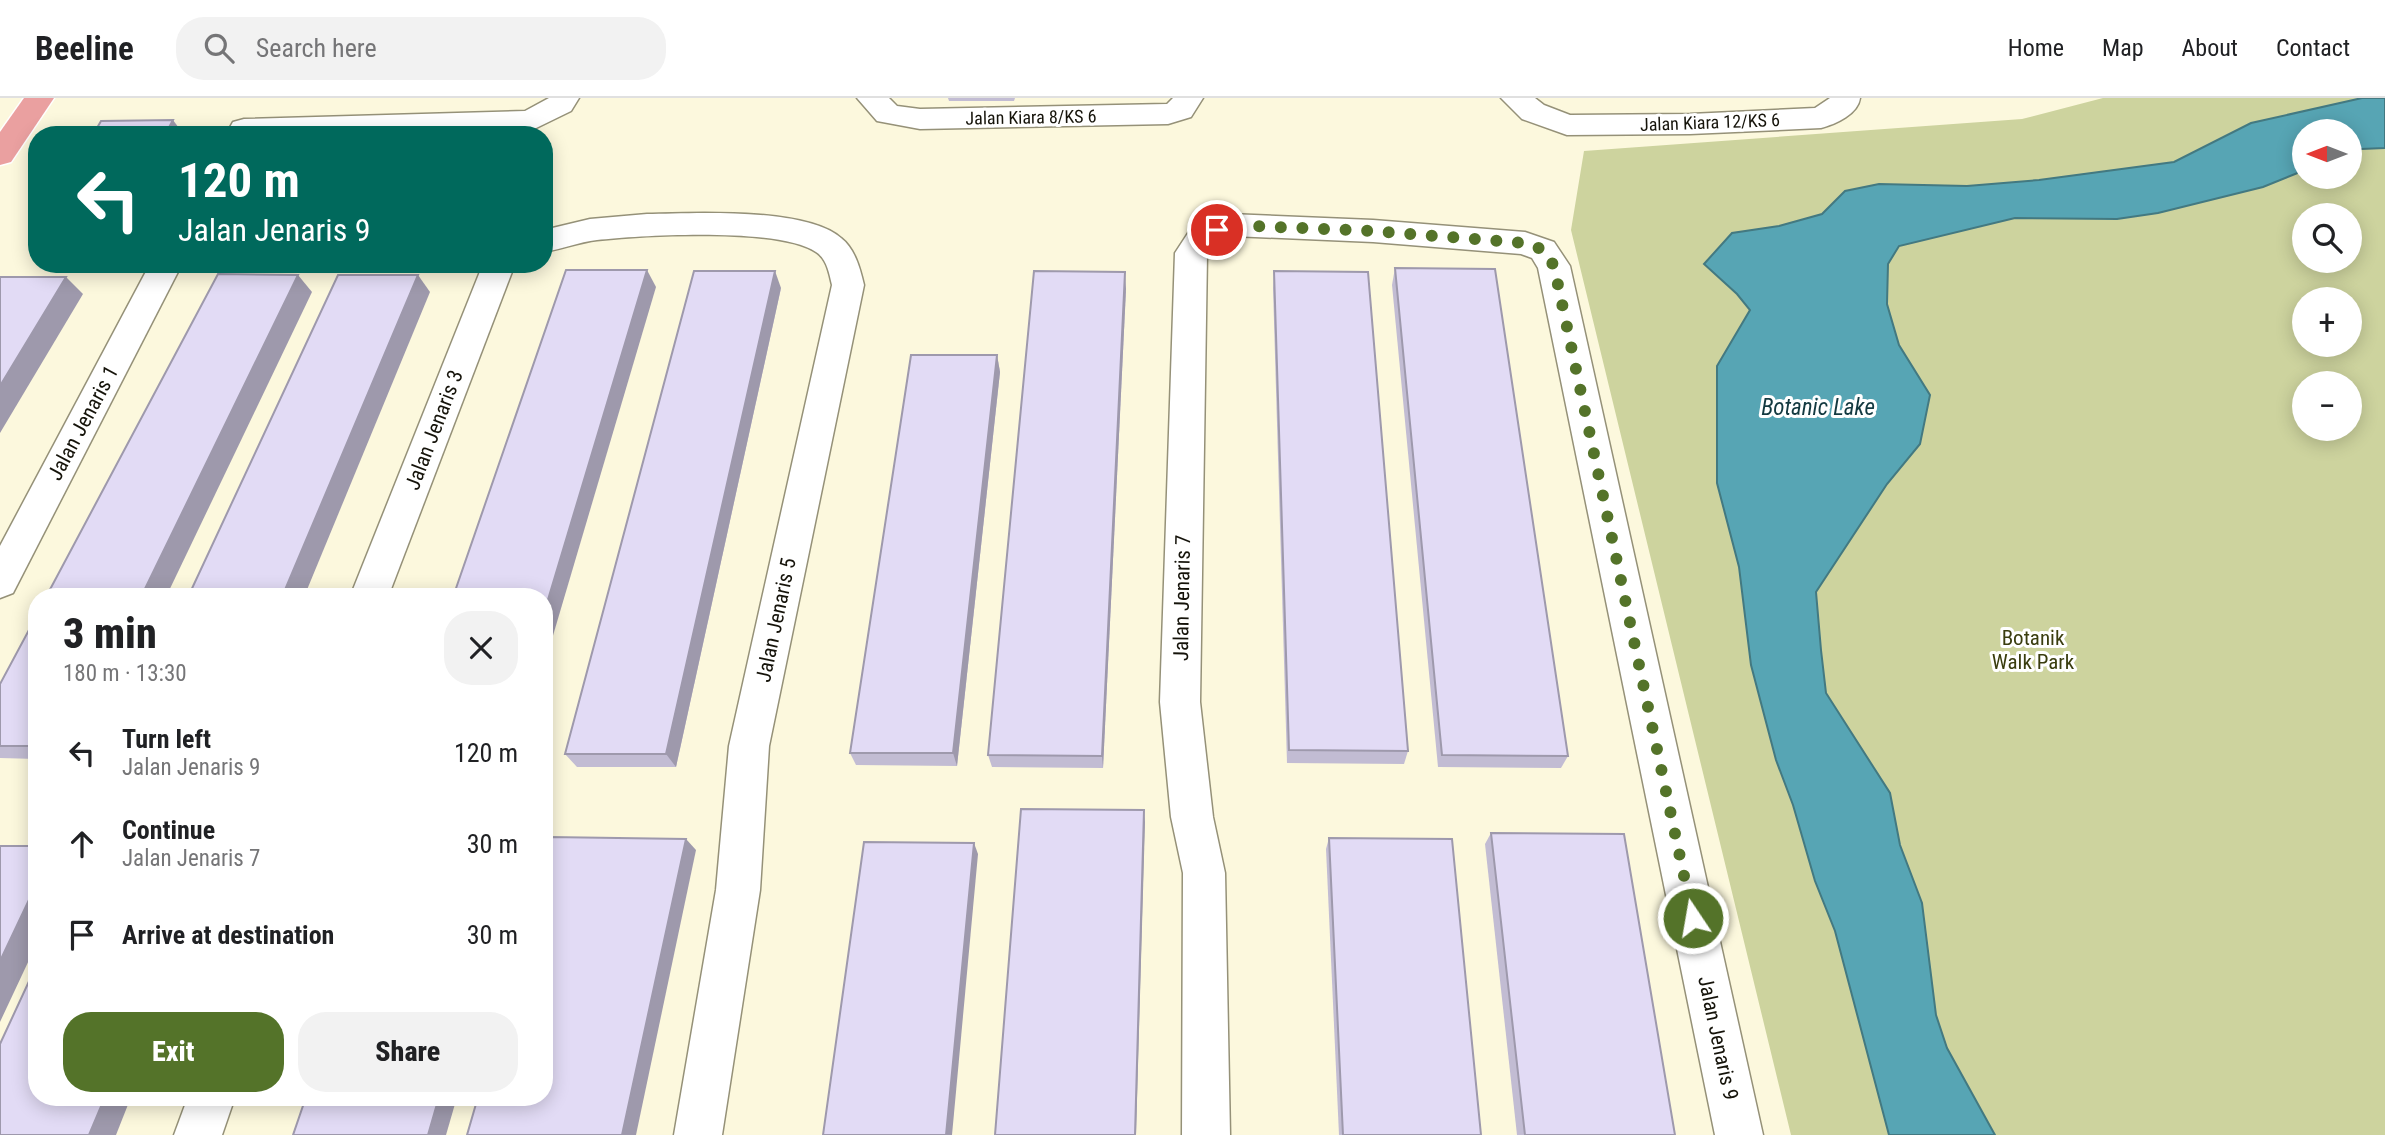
<!DOCTYPE html>
<meta charset="utf-8">
<style>
:root{--surface:#fff;--page:#f2f2f2;--text:#202124;--muted:#757577;--line:#e0e0e0;--accent:#547329}
body{margin:0;font-family:"Roboto Condensed",sans-serif;background:var(--page);color:var(--text);height:100vh;display:flex;flex-direction:column;font-size:26px;white-space:nowrap}
*{box-sizing:border-box;margin:0}
p{font-size:23px;color:var(--muted)}
.icon{flex:none;width:38px;height:38px;fill:none;stroke:currentColor;stroke-width:2;stroke-linecap:round;stroke-linejoin:round}
.map{position:relative;flex:1;overflow:hidden}
.details{position:absolute;left:28px;top:490px;width:525px;height:518px;display:flex;flex-direction:column;background:var(--surface);border-radius:28px;box-shadow:0 4px 18px #0003}
.details>*{flex:none}
.top-card{position:absolute;left:28px;top:28px;width:525px;height:147px;border-radius:28px;box-shadow:0 4px 18px #0003;background:#00695c;color:#fff;overflow:hidden}
.needle{width:46px;rotate:270deg}
.controls{position:absolute;left:2292px;top:21px;display:grid;gap:14px}
.controls a{display:grid;place-items:center;width:70px;height:70px;border-radius:50%;background:var(--surface);box-shadow:0 4px 18px #0003;font-size:35px}
.pin{position:absolute;display:grid;place-items:center;width:60px;height:60px;color:#fff;margin:-30px;border:4px solid #fff;border-radius:50%;box-shadow:0 2px 7px #0007}
.me{position:absolute;width:77px;margin:-38px;rotate:348deg;stroke-linejoin:round;filter:drop-shadow(0 0 5px #0008)}
.turn{display:flex;align-items:center;gap:24px;height:147px;padding:0 35px;font-size:32px}
.turn .icon{width:91px;height:91px;stroke-width:2.5}
.turn b{display:block;font-size:49px;line-height:60px}
.round{display:grid;place-items:center;flex:none;width:74px;height:74px;border-radius:28px;background:var(--page)}
.head{display:flex;align-items:center;justify-content:space-between;height:119px;padding:0 35px}
h1{font-size:42px;font-weight:800;line-height:52px}
.primary-button{display:flex;gap:14px;margin-top:auto;padding:14px 35px}
.primary-button a{flex:1;height:80px;border-radius:28px;background:var(--accent);color:#fff;font-size:28px;font-weight:800;line-height:80px;text-align:center}
.primary-button a+a{background:var(--page);color:var(--text)}
ul{padding:0;list-style:none}
li{display:flex;align-items:center;gap:21px;height:91px;padding:0 35px}
li div{flex:1}
li b{display:block;font-size:26px}
li em{font-style:normal}
header{display:flex;align-items:center;gap:42px;box-sizing:border-box;height:98px;padding:0 35px;background:var(--surface);border-bottom:2px solid var(--line)}
header strong{font-size:33px}
nav{display:flex;gap:38px;margin-inline-start:auto;font-size:24px}
.search{width:490px;height:63px;background:var(--page);display:flex;align-items:center;gap:18px;box-sizing:border-box;padding:0 24px;border-radius:28px;color:var(--muted);font-size:26px}
.map>svg:first-child{display:block}
.green{fill:#cdd39e;fill-rule:evenodd}
.water{fill:#57a5b4;stroke:#437981;stroke-width:2}
.lines{fill:none;stroke-linecap:round;stroke-linejoin:round}
.minor-casing{stroke:#959178;stroke-width:3}
.major-casing{stroke:#fff;stroke-width:3}
.minor{fill:#fff;fill-rule:evenodd}
.major{fill:#eaa0a0;fill-rule:evenodd}
.wall{fill:#c2bcd3}
.shaded-wall{fill:#9e99ac}
.building{fill:#e2dbf5;stroke:#9e99ac;stroke-width:2}
.route{stroke:#547329;stroke-width:12;stroke-dasharray:0 21.6}
.labels{text-anchor:middle;dominant-baseline:central;stroke-width:6;stroke-linejoin:round;paint-order:stroke}
.far-street-label{font-size:18px;fill:#15130a;stroke:#fff}
.street-label{font-size:21px;fill:#15130a;stroke:#fff}
.park-label{font-size:21px;fill:#3a3d0f;stroke:#fff}
.water-label{font-size:23px;font-style:italic;fill:#133940;stroke:#fff}
</style>
<header>
<strong>Beeline</strong>
<div class="search"><svg class="icon" aria-label="search" viewBox="0 0 24 24"><circle cx="10" cy="10" r="6"/><path d="M15 15l6 6"/></svg>Search here</div>
<nav><a>Home</a><a>Map</a><a>About</a><a>Contact</a></nav>
</header>
<div class="map">
<svg width="2385" height="1037" viewBox="0 0 2385 1037">
<rect width="100%" height="100%" fill="#fcf8dd"/>
<path class="green" d="M 2103,0 L 2385,0 L 2385,1037 L 1791,1037 L 1571,132 L 1584,53 L 2022,21 ZM 2305,33 L 2350,33 L 2350,79 L 2305,79 ZM 2305,117 L 2350,117 L 2350,163 L 2305,163 ZM 2305,201 L 2350,201 L 2350,247 L 2305,247 ZM 2305,285 L 2350,285 L 2350,331 L 2305,331 Z"/>
<path class="water" d="M 2362,0 L 2385,0 L 2385,50 L 2361,51 L 2350,55 L 2350,33 L 2305,33 L 2305,72 L 2263,89 L 2158,115 L 2117,121 L 2015,120 L 1899,148 L 1888,166 L 1887,206 L 1899,247 L 1930,297 L 1920,346 L 1887,386 L 1816,494 L 1821,552 L 1826,595 L 1890,695 L 1900,747 L 1922,805 L 1936,917 L 1947,950 L 1995,1037 L 1889,1037 L 1835,833 L 1815,783 L 1793,707 L 1776,662 L 1751,567 L 1739,469 L 1717,385 L 1717,268 L 1750,212 L 1737,196 L 1704,166 L 1732,135 L 1779,128 L 1822,116 L 1845,93 L 1879,86 L 1967,88 L 2039,82 L 2174,64 L 2251,25 Z"/>
<g class="lines">
<g class="minor-casing">
<g id="minor">
<path d="M 549,0 L 579,0 L 571,13 L 530,33 L 233,37 L 229,31 L 233,24 L 244,21 L 525,13 Z"/>
<path d="M 857,0 L 889,0 L 897,8 L 920,11 L 1167,6 L 1173,0 L 1203,0 L 1191,19 L 1168,26 L 920,31 L 877,23 Z"/>
<path d="M 1501,0 L 1535,0 L 1544,7 L 1570,17 L 1690,16 L 1815,10 L 1830,0 L 1860,0 C 1858,16 1836,26 1821,30 L 1690,36 L 1567,37 L 1522,21 Z"/>
<path d="M 647,116 C 693,115 806,109 841,140 C 855,151 860,170 864,187 L 769,648 L 760,792 L 722,1037 L 674,1037 L 716,792 L 729,648 L 832,187 C 829,175 827,161 816,154 C 779,129 643,137 597,142 C 579,144 562,151 544,154 L 544,132 L 590,121 Z"/>
<path d="M 1230,116 L 1373,122 L 1525,134 L 1554,144 L 1570,168 L 1763,1037 L 1715,1037 L 1538,170 L 1532,160 L 1521,156 L 1373,144 L 1232,138 L 1214,145 L 1207,156 L 1200,604 L 1213,719 L 1225,775 L 1230,1037 L 1182,1037 L 1183,775 L 1171,719 L 1160,604 L 1175,155 L 1192,129 Z"/>
<path d="M 150,166 L 182,166 L 13,495 L 0,500 L 0,448 Z"/>
<path d="M 483,166 L 515,166 L 388,499 L 350,499 Z"/>
<path d="M 188,999 L 235,999 L 222,1037 L 174,1037 Z"/>
</g>
</g>
<g class="major-casing">
<path id="major" d="M 24,0 L 54,0 L 11,64 L 0,67 L 0,34 Z"/>
</g>
<use href="#minor" class="minor"/>
<use href="#major" class="major"/>
</g>
<g class="wall">
<path d="M 948,0 L 1015,0 L 1014,3 L 949,3 Z"/>
<path d="M 1395,170 L 1568,658 L 1561,670 L 1438,669 L 1392,187 Z"/>
<path d="M 1274,173 L 1408,653 L 1404,666 L 1287,665 L 1273,190 Z"/>
<path d="M 781,190 L 676,669 L 577,669 L 565,656 Z"/>
<path d="M 1126,191 L 1103,670 L 992,669 L 988,657 Z"/>
<path d="M 997,257 L 1000,274 L 957,668 L 856,667 L 850,655 Z"/>
<path d="M 37,517 L 37,661 L 0,660 L 0,586 Z"/>
<path d="M 1491,735 L 1675,1037 L 1517,1037 L 1485,746 Z"/>
<path d="M 1329,740 L 1481,1037 L 1339,1037 L 1326,751 Z"/>
</g>
<g class="shaded-wall">
<path d="M 173,22 L 184,37 L 165,37 Z"/>
<path d="M 647,172 L 656,189 L 544,568 L 544,515 Z"/>
<path d="M 775,173 L 781,190 L 676,669 L 666,656 Z"/>
<path d="M 1125,174 L 1126,191 L 1103,670 L 1102,658 Z"/>
<path d="M 298,177 L 312,194 L 166,499 L 141,499 Z"/>
<path d="M 418,177 L 430,194 L 304,499 L 282,499 Z"/>
<path d="M 66,179 L 83,196 L 0,335 L 0,288 Z"/>
<path d="M 997,257 L 1000,274 L 957,668 L 953,655 Z"/>
<path d="M 1144,712 L 1145,724 L 1136,1037 L 1135,1037 Z"/>
<path d="M 686,741 L 696,752 L 636,1037 L 622,1037 Z"/>
<path d="M 974,745 L 978,756 L 952,1037 L 946,1037 Z"/>
<path d="M 37,785 L 37,845 L 0,924 L 0,863 Z"/>
<path d="M 105,999 L 131,999 L 116,1037 L 89,1037 Z"/>
<path d="M 439,999 L 457,999 L 446,1037 L 428,1037 Z"/>
</g>
<g class="building">
<path d="M 173,22 L 165,37 L 93,37 L 101,23 Z"/>
<path d="M 1395,170 L 1495,171 L 1568,658 L 1442,657 Z"/>
<path d="M 566,172 L 647,172 L 544,515 L 544,499 L 453,499 Z"/>
<path d="M 694,173 L 775,173 L 666,656 L 565,656 Z"/>
<path d="M 1034,173 L 1125,174 L 1102,658 L 988,657 Z"/>
<path d="M 1274,173 L 1368,174 L 1408,653 L 1289,652 Z"/>
<path d="M 218,176 L 298,177 L 141,499 L 46,499 Z"/>
<path d="M 338,177 L 418,177 L 282,499 L 188,499 Z"/>
<path d="M 0,179 L 66,179 L 0,288 Z"/>
<path d="M 911,257 L 997,257 L 953,655 L 850,655 Z"/>
<path d="M 37,517 L 37,648 L 0,648 L 0,586 Z"/>
<path d="M 1021,711 L 1144,712 L 1135,1037 L 995,1037 Z"/>
<path d="M 1491,735 L 1624,736 L 1675,1037 L 1525,1037 Z"/>
<path d="M 549,739 L 686,741 L 622,1037 L 467,1037 L 478,999 L 544,999 L 544,756 Z"/>
<path d="M 1329,740 L 1452,741 L 1481,1037 L 1343,1037 Z"/>
<path d="M 864,744 L 974,745 L 946,1037 L 823,1037 Z"/>
<path d="M 0,748 L 37,748 L 37,785 L 0,863 Z"/>
<path d="M 37,866 L 37,999 L 105,999 L 89,1037 L 0,1037 L 0,946 Z"/>
<path d="M 306,999 L 439,999 L 428,1037 L 293,1037 Z"/>
</g>
<g class="lines">
<path class="route" d="M 1217,132 L 1230,127 L 1373,133 L 1525,145 L 1544,152 L 1554,168 L 1693,820"/>
</g>
<g class="labels">
<g class="far-street-label">
<text transform="translate(1031 19) rotate(-1)">Jalan Kiara 8/KS 6</text>
<text transform="translate(1710 24) rotate(-2)">Jalan Kiara 12/KS 6</text>
</g>
<g class="street-label">
<text transform="translate(83 325) rotate(-62)">Jalan Jenaris 1</text>
<text transform="translate(434 332) rotate(-69)">Jalan Jenaris 3</text>
<text transform="translate(1182 500) rotate(-89)">Jalan Jenaris 7</text>
<text transform="translate(776 522) rotate(-78)">Jalan Jenaris 5</text>
<text transform="translate(1718 940) rotate(78)">Jalan Jenaris 9</text>
</g>
<g class="park-label">
<text x="2033" y="540">Botanik<tspan x="2033" dy="24">Walk Park</tspan></text>
</g>
<g class="water-label">
<text x="1818" y="309">Botanic Lake</text>
</g>
</g>
</svg>
<div class="controls">
<a><svg class="needle" viewBox="-14 -14 28 28"><path d="M0-13l5 13h-10z" fill="#e53935"/><path d="M0 13l5-13h-10z" fill="#757577"/></svg></a>
<a><svg class="icon" aria-label="search" viewBox="0 0 24 24"><circle cx="10" cy="10" r="6"/><path d="M15 15l6 6"/></svg></a>
<a>+</a>
<a>−</a>
</div>
<div class="pin" style="left:1217px;top:132px;background:#d93025"><svg class="icon" aria-label="arrive" viewBox="0 0 24 24"><path d="M6 21V4h12l-3 4 3 4H6"/></svg></div>
<svg class="me" style="left:1693px;top:820px" viewBox="-20 -20 40 40"><circle r="17" fill="#547329" stroke="#fff" stroke-width="3"/><path d="M0-11L8 9 0 5-8 9z" fill="#fff"/></svg>
<div class="top-card">
<div class="turn"><svg class="icon" aria-label="left" viewBox="0 0 24 24"><path d="M17 20v-9H6M10 6l-5 5 5 5"/></svg><div><b>120 m</b>Jalan Jenaris 9</div></div>
</div>
<section class="details">
<div class="head"><div><h1>3 min</h1><p>180 m · 13:30</p></div><a class="round"><svg class="icon" aria-label="close" viewBox="0 0 24 24"><path d="M6 6l12 12M18 6L6 18"/></svg></a></div>
<ul>
<li><svg class="icon" aria-label="left" viewBox="0 0 24 24"><path d="M17 20v-9H6M10 6l-5 5 5 5"/></svg><div><b>Turn left</b><p>Jalan Jenaris 9</p></div><em>120 m</em></li>
<li><svg class="icon" aria-label="ahead" viewBox="0 0 24 24"><path d="M12 20V5M6 11l6-6 6 6"/></svg><div><b>Continue</b><p>Jalan Jenaris 7</p></div><em>30 m</em></li>
<li><svg class="icon" aria-label="arrive" viewBox="0 0 24 24"><path d="M6 21V4h12l-3 4 3 4H6"/></svg><div><b>Arrive at destination</b></div><em>30 m</em></li>
</ul>
<div class="primary-button"><a>Exit</a><a>Share</a></div>
</section>
</div>
